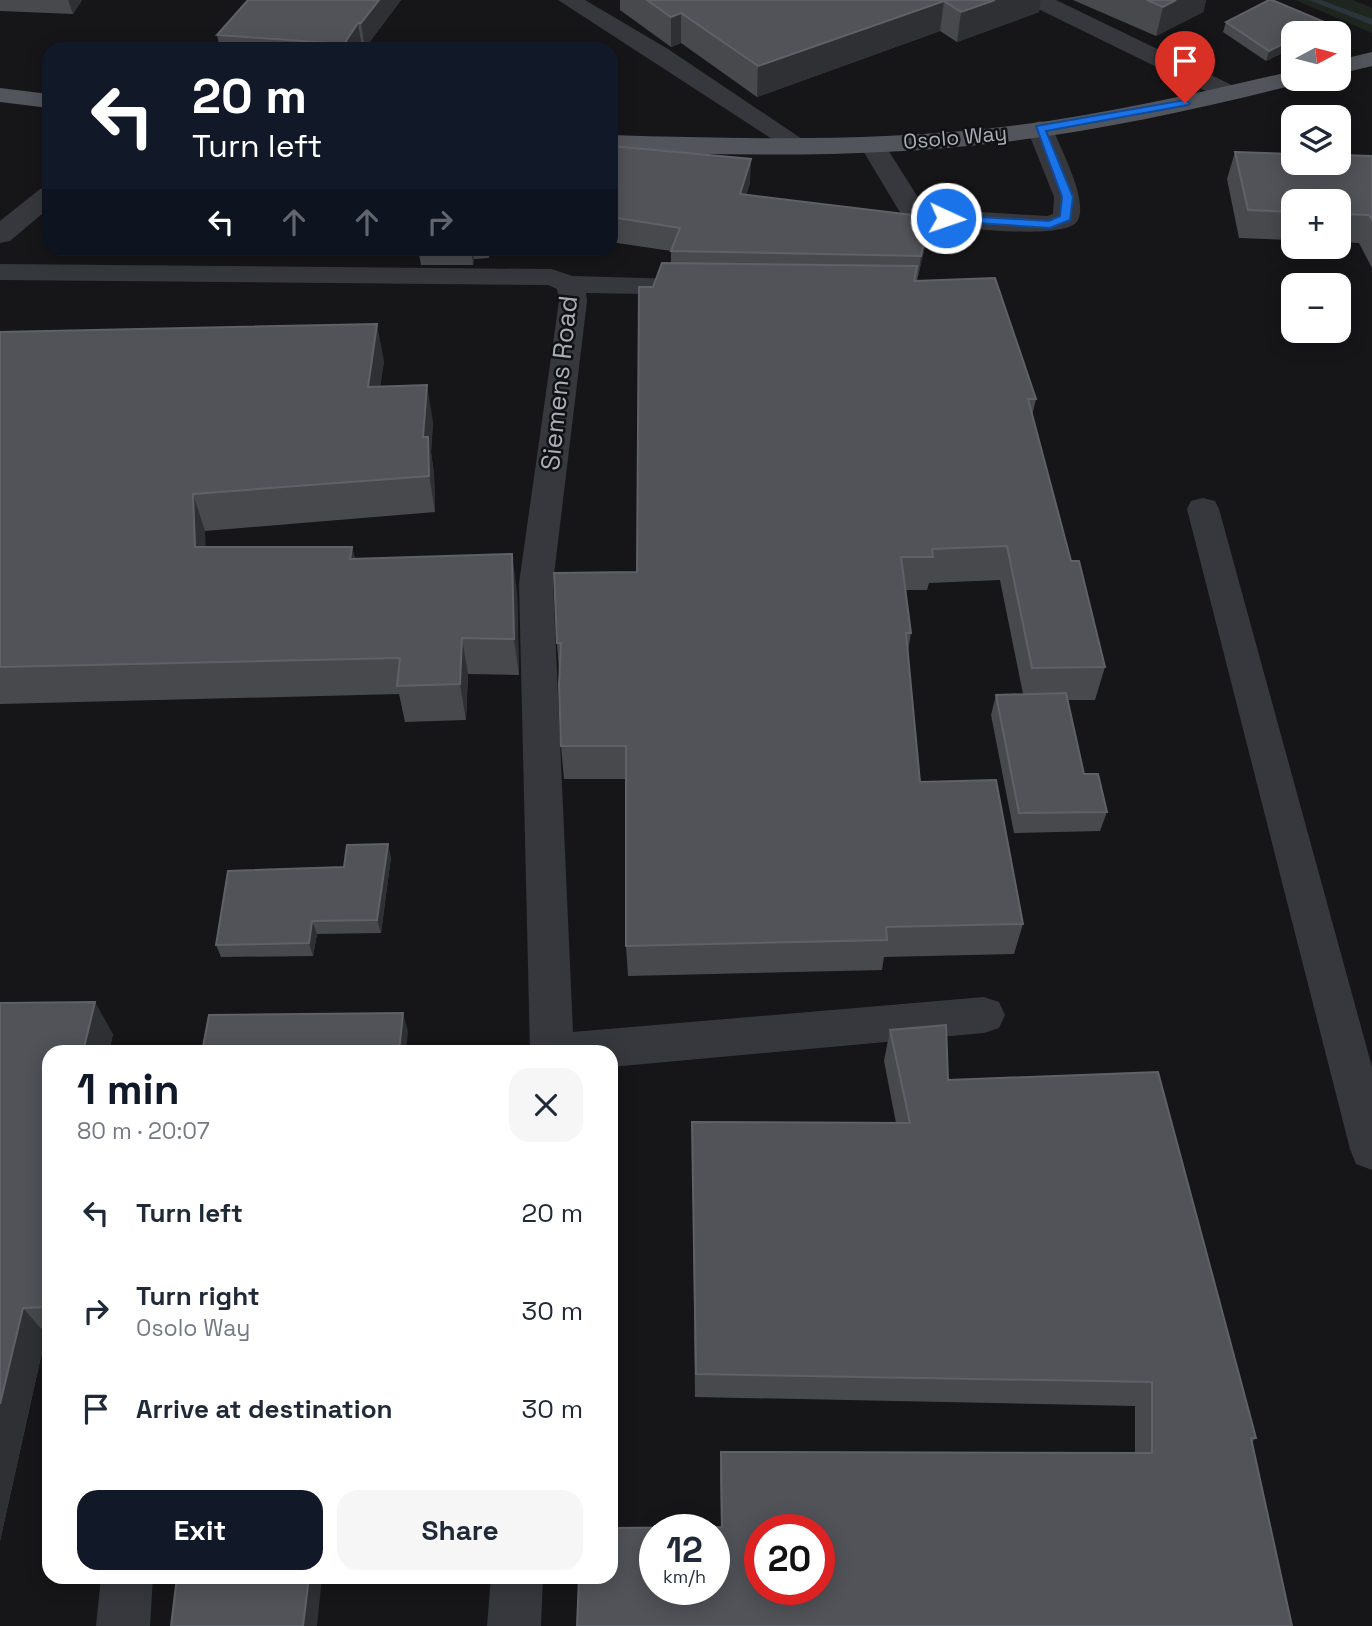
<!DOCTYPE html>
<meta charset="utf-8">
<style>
:root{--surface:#fff;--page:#f6f6f7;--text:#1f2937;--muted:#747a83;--accent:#111827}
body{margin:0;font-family:"Space Grotesk",sans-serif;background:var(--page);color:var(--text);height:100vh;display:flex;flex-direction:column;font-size:26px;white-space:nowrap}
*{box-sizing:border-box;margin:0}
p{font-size:23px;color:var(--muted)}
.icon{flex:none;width:38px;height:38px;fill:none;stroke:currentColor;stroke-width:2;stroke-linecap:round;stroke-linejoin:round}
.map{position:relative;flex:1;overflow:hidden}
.drawer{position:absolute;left:42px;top:1045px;width:576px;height:539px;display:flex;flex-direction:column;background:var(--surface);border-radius:21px;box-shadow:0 4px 18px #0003}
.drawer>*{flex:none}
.banner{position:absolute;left:42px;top:42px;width:576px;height:214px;border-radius:21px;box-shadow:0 4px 18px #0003;background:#111827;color:#fff;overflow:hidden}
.needle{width:46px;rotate:83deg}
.buttons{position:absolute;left:1281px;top:21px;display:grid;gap:14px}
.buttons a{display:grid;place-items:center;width:70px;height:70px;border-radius:14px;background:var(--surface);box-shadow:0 4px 18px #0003;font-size:35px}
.speed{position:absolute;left:639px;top:1514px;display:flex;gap:14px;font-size:35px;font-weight:700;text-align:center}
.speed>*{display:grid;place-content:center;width:91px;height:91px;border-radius:50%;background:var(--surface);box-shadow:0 4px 18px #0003;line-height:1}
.speed small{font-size:18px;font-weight:400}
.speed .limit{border:10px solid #d22;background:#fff;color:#111}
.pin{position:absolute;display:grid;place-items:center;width:60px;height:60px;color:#fff;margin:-72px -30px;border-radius:50% 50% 50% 0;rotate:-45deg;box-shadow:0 0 7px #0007}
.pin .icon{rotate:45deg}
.me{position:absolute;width:77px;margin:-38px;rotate:93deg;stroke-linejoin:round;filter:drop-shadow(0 0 5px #0008)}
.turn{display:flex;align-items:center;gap:24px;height:147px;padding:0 35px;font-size:32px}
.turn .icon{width:91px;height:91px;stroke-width:2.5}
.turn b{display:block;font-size:49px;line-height:60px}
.lanes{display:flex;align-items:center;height:66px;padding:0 35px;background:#0003;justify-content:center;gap:35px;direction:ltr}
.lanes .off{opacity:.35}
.round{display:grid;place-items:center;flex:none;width:74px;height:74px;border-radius:21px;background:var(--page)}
.summary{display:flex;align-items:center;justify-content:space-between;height:119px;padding:0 35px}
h1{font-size:42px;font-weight:600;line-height:52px;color:var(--accent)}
.button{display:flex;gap:14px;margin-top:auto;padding:14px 35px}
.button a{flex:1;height:80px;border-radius:21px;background:var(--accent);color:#fff;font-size:28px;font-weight:600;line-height:80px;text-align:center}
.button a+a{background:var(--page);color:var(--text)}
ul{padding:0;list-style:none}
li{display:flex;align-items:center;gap:21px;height:98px;padding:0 35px}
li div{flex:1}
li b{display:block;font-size:26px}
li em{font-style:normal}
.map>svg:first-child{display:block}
.green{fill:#1e261f}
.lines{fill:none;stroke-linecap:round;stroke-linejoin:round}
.stream{fill:#2c353c;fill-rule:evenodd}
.minor{fill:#37383d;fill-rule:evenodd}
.major{fill:#53555c;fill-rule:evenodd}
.wall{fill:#47494d}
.shaded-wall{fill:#2f3033}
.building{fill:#525359;stroke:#5f6168;stroke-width:2;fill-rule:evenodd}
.route{fill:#1a73e8;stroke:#114b97;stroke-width:2}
.labels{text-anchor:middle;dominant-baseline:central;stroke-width:5;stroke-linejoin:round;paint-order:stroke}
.far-street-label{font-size:21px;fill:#a8adb8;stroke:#111113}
.street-label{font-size:26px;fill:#a8adb8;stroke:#111113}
</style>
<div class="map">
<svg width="1372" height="1626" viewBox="0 0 1372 1626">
<rect width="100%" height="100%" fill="#161618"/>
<path class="green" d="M 1295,0 L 1353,0 L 1372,8 L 1372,33 Z"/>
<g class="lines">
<path class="stream" d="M 1309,0 L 1321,0 L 1372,19 L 1372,25 Z"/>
<g class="minor">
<path d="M 558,0 L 585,0 L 668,49 L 814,147 L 810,152 L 792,152 Z"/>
<path d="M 1027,0 L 1056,0 L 1238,88 L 1241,93 L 1238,98 L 1220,98 L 1030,5 Z"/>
<path d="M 1040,121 L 1049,124 L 1053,129 C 1061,150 1088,199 1078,220 C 1069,240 970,229 948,226 C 932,224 917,218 901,214 L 859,144 L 863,139 L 881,139 L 921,202 L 947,210 L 1047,216 L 1053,214 L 1054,197 L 1027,129 L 1031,124 Z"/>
<path d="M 49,187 L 49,208 L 10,241 L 0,243 L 0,221 L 40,189 Z"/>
<path d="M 0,264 L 551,269 L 573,276 L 715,280 L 719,286 L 715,292 L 705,295 L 586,293 L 587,301 L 553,583 L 573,1032 L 984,997 L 999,1002 L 1005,1015 L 999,1028 L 984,1033 L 611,1067 L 611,1052 L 530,1052 L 519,583 L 559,301 L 557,289 L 548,285 L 0,280 Z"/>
<path d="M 1203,498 L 1215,501 L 1219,509 L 1372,1067 L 1372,1170 L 1356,1164 L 1350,1149 L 1187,509 L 1191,501 Z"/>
<path d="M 101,1577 L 153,1577 L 150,1626 L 96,1626 Z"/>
<path d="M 491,1577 L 543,1577 L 541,1626 L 487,1626 Z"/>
</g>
<g class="major">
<path d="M 1372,52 L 1372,66 L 1339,74 L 1339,60 Z"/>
<path d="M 1293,71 L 1293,79 L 1305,79 L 1302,83 C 1204,108 1104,130 1004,142 C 874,158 741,156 611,151 L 611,135 C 741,139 872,142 1002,127 C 1100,116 1197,93 1293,71 Z"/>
<path d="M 0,88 L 49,94 L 49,108 L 0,102 Z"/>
</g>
</g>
<g class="wall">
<path d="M 0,0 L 82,0 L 73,14 L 0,11 Z"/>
<path d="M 401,0 L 365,48 L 362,48 L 361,49 L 220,49 L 217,35 Z"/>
<path d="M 620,0 L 1041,0 L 1039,12 L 957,42 L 940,31 L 757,97 L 681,43 L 671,47 L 620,10 Z"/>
<path d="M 1065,0 L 1206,0 L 1203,12 L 1156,36 L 1073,0 Z"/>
<path d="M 1226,22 L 1324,33 L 1266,61 L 1223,32 Z"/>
<path d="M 611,146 L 750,183 L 746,195 L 926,242 L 917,281 L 915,281 L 1036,399 L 1032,416 L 1071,561 L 1105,667 L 1095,700 L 1068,700 L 1084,774 L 1107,812 L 1100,831 L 1014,833 L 991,715 L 996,695 L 1023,694 L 1000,580 L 929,583 L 927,590 L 905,590 L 911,633 L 908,651 L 920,782 L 1023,924 L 1014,954 L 884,957 L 882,970 L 628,976 L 626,946 L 626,779 L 564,779 L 561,746 L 559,671 L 557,643 L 637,572 L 653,287 L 671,263 L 671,251 L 611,242 Z"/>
<path d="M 1235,152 L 1372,156 L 1372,268 L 1359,243 L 1339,242 L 1339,201 L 1293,201 L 1293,240 L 1239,238 L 1227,179 Z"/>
<path d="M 158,248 L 490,248 L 489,258 L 474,259 L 473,265 L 421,265 L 419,254 L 158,250 Z"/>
<path d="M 0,332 L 384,361 L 380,386 L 433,422 L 431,452 L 434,474 L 435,512 L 205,531 L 205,547 L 352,547 L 355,559 L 517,591 L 519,675 L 468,674 L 466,720 L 405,722 L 399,694 L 0,704 Z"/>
<path d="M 391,857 L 381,933 L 317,934 L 313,956 L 221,957 L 216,945 L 344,867 Z"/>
<path d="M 0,1003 L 113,1034 L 109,1052 L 49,1052 L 49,1334 L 46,1334 L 0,1541 Z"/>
<path d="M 890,1030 L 948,1080 L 1256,1438 L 1252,1442 L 721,1527 L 720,1474 L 721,1452 L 1135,1453 L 1135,1406 L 695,1397 L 692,1122 L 896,1123 L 884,1061 Z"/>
</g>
<g class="shaded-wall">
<path d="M 68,0 L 82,0 L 73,14 Z"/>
<path d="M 379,0 L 401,0 L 365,48 L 361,23 Z"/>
<path d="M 995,0 L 1041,0 L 1039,12 L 957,42 L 961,12 Z"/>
<path d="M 1176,0 L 1206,0 L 1203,12 L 1156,36 L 1163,7 Z"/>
<path d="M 944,1 L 940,31 L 757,97 L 758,66 Z"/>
<path d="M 681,13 L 681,43 L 671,47 L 671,17 Z"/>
<path d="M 358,23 L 362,48 L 361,49 L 345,49 L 344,44 Z"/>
<path d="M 1327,23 L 1324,33 L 1306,33 Z"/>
<path d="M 1293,39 L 1293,48 L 1266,61 L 1269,51 Z"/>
<path d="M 751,159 L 750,183 L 739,218 L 740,194 Z"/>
<path d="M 930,217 L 926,242 L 917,281 L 921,256 Z"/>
<path d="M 471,248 L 472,248 L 474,259 L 473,265 Z"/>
<path d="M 377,324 L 384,361 L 375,424 L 368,387 Z"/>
<path d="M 427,385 L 433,422 L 431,452 L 434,474 L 435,512 L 423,437 Z"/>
<path d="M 193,494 L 205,531 L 207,583 L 195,547 Z"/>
<path d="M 352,547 L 360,583 L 350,559 Z"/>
<path d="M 512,554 L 517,591 L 519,675 L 514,639 Z"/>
<path d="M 462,638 L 468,674 L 466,720 L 460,684 Z"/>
<path d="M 388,844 L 391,857 L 381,933 L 377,920 Z"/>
<path d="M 312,921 L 317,934 L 313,956 L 309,943 Z"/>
<path d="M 95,1002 L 113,1034 L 109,1052 L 83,1052 Z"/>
<path d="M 403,1013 L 408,1031 L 406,1052 L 399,1052 Z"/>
<path d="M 23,1308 L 46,1334 L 0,1541 L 0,1404 Z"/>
<path d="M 309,1577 L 322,1577 L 317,1626 L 303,1626 Z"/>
</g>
<g class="building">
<path d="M 248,0 L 379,0 L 361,23 L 358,23 L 344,44 L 217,35 Z"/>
<path d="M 647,0 L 995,0 L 961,12 L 944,1 L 758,66 L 681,13 L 671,17 Z"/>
<path d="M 1147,0 L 1176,0 L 1163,7 Z"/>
<path d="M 1269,0 L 1272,0 L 1327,23 L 1306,33 L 1293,33 L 1293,39 L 1269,51 L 1226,22 Z"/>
<path d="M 611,146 L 751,159 L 740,194 L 930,217 L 921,256 L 671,251 L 680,228 L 611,217 Z"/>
<path d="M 1235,152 L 1293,154 L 1293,163 L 1339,163 L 1339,155 L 1372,156 L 1372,220 L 1369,215 L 1339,214 L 1339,201 L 1293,201 L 1293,212 L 1248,210 Z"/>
<path d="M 662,263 L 917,266 L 914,281 L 995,278 L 1036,399 L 1028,399 L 1071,561 L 1079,561 L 1105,667 L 1032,668 L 1007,546 L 932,549 L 933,557 L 901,557 L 911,633 L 906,633 L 920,782 L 996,780 L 1023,924 L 886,927 L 887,940 L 626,946 L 626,746 L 561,746 L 559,685 L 561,643 L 557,643 L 554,573 L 637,572 L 639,287 L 653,287 Z"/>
<path d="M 377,324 L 368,387 L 427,385 L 423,437 L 428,437 L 429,476 L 193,494 L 195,547 L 352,547 L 350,559 L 512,554 L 514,639 L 462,638 L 460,684 L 397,686 L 400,658 L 0,667 L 0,332 Z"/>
<path d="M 1066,693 L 1084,774 L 1098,774 L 1107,812 L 1019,813 L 996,695 Z"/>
<path d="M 388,844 L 377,920 L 312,921 L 309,943 L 216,945 L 228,871 L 344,867 L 347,845 Z"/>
<path d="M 95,1002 L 83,1052 L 49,1052 L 49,1307 L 23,1308 L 0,1404 L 0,1003 Z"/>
<path d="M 403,1013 L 399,1052 L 202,1052 L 209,1015 Z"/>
<path d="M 946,1025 L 948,1080 L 1158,1072 L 1256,1438 L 1251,1438 L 1292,1626 L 577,1626 L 579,1577 L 611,1577 L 611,1528 L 722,1527 L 721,1452 L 1152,1453 L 1152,1382 L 696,1374 L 692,1122 L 910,1123 L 890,1030 ZM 654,1530 L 714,1530 L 714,1589 L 654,1589 ZM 760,1530 L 819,1530 L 819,1589 L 760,1589 Z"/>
<path d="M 177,1577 L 309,1577 L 303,1626 L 171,1626 Z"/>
</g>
<path class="route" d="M 1185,100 L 1190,103 L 1188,105 L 1046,131 L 1073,197 L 1070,220 L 1050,228 L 946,221 L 940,218 L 946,215 L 1049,221 L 1060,216 L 1062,197 L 1036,126 Z"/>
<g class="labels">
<g class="far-street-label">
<text transform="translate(955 137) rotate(-5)">Osolo Way</text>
</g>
<g class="street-label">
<text transform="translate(559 383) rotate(-84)">Siemens Road</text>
</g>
</g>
</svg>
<div class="buttons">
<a><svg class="needle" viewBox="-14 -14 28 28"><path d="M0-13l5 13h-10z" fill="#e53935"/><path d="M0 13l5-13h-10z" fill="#747a83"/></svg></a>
<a><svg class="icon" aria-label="layers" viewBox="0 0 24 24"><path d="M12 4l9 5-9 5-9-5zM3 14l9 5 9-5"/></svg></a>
<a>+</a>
<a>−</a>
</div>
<div class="speed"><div>12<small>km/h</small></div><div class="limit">20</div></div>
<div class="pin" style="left:1185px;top:103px;background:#d93025"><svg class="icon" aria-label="arrive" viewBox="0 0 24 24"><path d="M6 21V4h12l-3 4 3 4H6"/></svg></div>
<svg class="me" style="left:946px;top:218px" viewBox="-20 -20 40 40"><circle r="17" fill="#1a73e8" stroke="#fff" stroke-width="3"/><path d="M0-11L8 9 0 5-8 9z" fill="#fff"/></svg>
<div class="banner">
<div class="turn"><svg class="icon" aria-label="left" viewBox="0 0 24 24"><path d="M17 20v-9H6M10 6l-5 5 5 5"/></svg><div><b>20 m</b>Turn left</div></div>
<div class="lanes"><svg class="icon" aria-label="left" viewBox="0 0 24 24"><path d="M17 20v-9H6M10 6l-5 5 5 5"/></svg><svg class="icon off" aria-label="ahead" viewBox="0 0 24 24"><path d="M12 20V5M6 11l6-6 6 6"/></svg><svg class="icon off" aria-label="ahead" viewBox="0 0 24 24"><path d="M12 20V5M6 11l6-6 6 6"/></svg><svg class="icon off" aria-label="right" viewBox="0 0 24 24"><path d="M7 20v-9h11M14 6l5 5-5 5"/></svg></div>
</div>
<section class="drawer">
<div class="summary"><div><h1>1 min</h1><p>80 m · 20:07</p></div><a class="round"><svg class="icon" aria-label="close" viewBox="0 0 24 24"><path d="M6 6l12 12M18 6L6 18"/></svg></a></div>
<ul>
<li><svg class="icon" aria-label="left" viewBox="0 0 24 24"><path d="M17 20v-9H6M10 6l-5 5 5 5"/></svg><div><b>Turn left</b></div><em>20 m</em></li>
<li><svg class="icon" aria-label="right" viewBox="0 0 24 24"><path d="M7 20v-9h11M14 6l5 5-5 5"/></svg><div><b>Turn right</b><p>Osolo Way</p></div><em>30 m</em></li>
<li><svg class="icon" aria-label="arrive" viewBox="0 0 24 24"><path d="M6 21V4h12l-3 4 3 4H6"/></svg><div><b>Arrive at destination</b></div><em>30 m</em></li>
</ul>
<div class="button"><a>Exit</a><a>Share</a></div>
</section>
</div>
